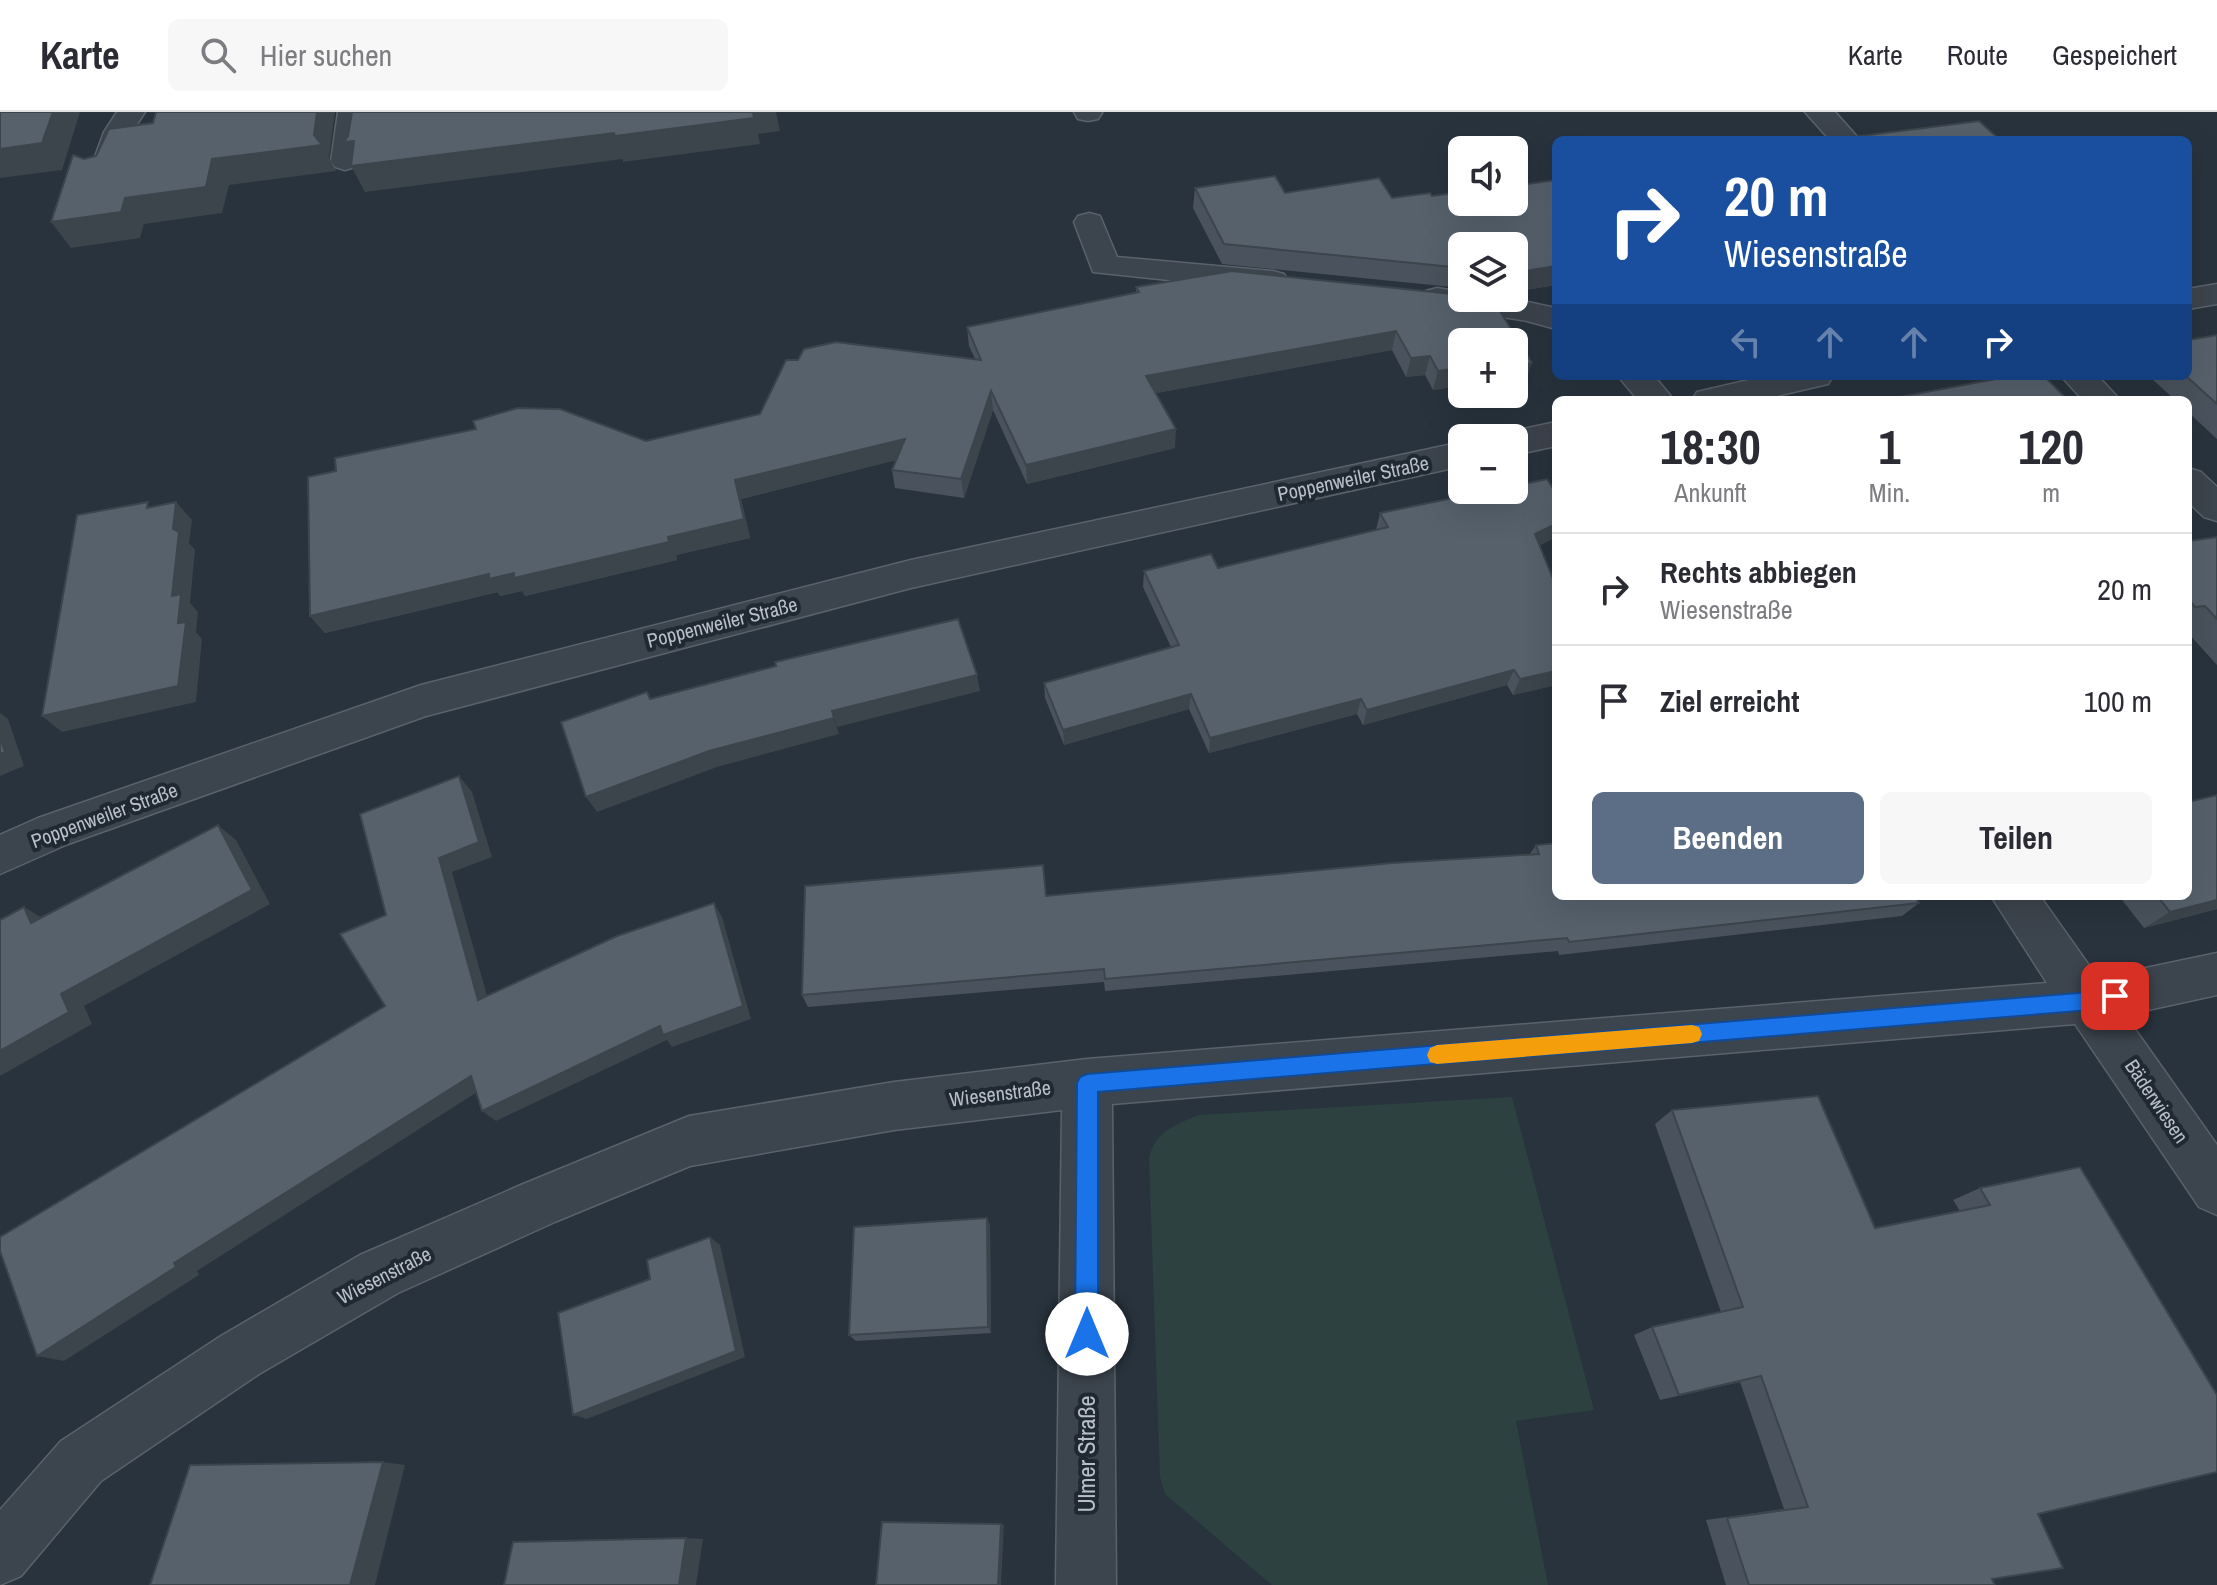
<!DOCTYPE html>
<html lang="de">
<meta charset="utf-8">
<style>
:root{--surface:#fff;--page:#f7f7f7;--text:#2b2b33;--muted:#7c7c81;--line:#e1e1e2;--accent:#5c6e86}
body{margin:0;font-family:"Archivo Narrow",sans-serif;background:var(--page);color:var(--text);height:100vh;display:flex;flex-direction:column;font-size:30px;white-space:nowrap}
*{box-sizing:border-box;margin:0}
p{font-size:26px;color:var(--muted)}
.icon{flex:none;width:44px;height:44px;fill:none;stroke:currentColor;stroke-width:2;stroke-linecap:round;stroke-linejoin:round}
.map{position:relative;flex:1;overflow:hidden}
.details{position:absolute;left:1552px;top:284px;width:640px;height:504px;display:flex;flex-direction:column;background:var(--surface);border-radius:12px;box-shadow:0 8px 32px #0002}
.details>*{flex:none}
.banner{position:absolute;left:1552px;top:24px;width:640px;height:244px;border-radius:12px;box-shadow:0 8px 32px #0002;background:#1a4fa0;color:#fff;overflow:hidden}
.buttons{position:absolute;left:1448px;top:24px;display:grid;gap:16px}
.buttons a{display:grid;place-items:center;width:80px;height:80px;border-radius:12px;background:var(--surface);box-shadow:0 8px 32px #0002;font-size:40px}
.pin{position:absolute;display:grid;place-items:center;width:68px;height:68px;color:#fff;margin:-34px;border-radius:16px;box-shadow:0 4px 12px #0006}
.me{position:absolute;width:88px;margin:-44px;rotate:0deg;stroke-linejoin:round;filter:drop-shadow(0 0 6px #0008)}
.turn{display:flex;align-items:center;gap:28px;height:168px;padding:0 40px;font-size:36px}
.turn .icon{width:104px;height:104px;stroke-width:2.5}
.turn b{display:block;font-size:56px;line-height:68px}
.lanes{display:flex;align-items:center;height:76px;padding:0 40px;background:#0003;justify-content:center;gap:40px;direction:ltr}
.lanes .off{opacity:.35}
.eta{display:flex;justify-content:space-evenly;align-items:center;height:136px;text-align:center}
.eta b{font-size:48px;font-weight:700;line-height:56px}
.button{display:flex;gap:16px;margin-top:auto;padding:16px 40px}
.button a{flex:1;height:92px;border-radius:12px;background:var(--accent);color:#fff;font-size:32px;font-weight:700;line-height:92px;text-align:center}
.button a+a{background:var(--page);color:var(--text)}
ul{padding:0;list-style:none}
li{display:flex;align-items:center;gap:24px;height:112px;padding:0 40px;border-top:2px solid var(--line)}
li div{flex:1}
li b{display:block;font-size:30px}
li em{font-style:normal}
header{display:flex;align-items:center;gap:48px;box-sizing:border-box;height:112px;padding:0 40px;background:var(--surface);border-bottom:2px solid var(--line)}
header strong{font-size:38px}
nav{display:flex;gap:44px;margin-inline-start:auto;font-size:28px}
.search{width:560px;height:72px;background:var(--page);display:flex;align-items:center;gap:20px;box-sizing:border-box;padding:0 28px;border-radius:12px;color:var(--muted);font-size:30px}
.map>svg:first-child{display:block}
.green{fill:#2d4140}
.lines{fill:none;stroke-linecap:round;stroke-linejoin:round}
.minor-casing{stroke:#5a626b;stroke-width:3}
.minor{fill:#3c444d;fill-rule:evenodd}
.wall{fill:#4a535d}
.shaded-wall{fill:#3c444c}
.building{fill:#56616c;stroke:#3c444c;stroke-width:2}
.route{fill:#1a73e8;stroke:#114b97;stroke-width:2}
.slow{fill:#f59e0b}
.labels{text-anchor:middle;dominant-baseline:central;stroke-width:8;stroke-linejoin:round;paint-order:stroke}
.street-label{font-size:20px;fill:#b8bfc8;stroke:#202932}
.near-street-label{font-size:24px;fill:#b8bfc8;stroke:#202932}
</style>
<header>
<strong>Karte</strong>
<div class="search"><svg class="icon" aria-label="search" viewBox="0 0 24 24"><circle cx="10" cy="10" r="6"/><path d="M15 15l6 6"/></svg>Hier suchen</div>
<nav><a>Karte</a><a>Route</a><a>Gespeichert</a></nav>
</header>
<div class="map">
<svg width="2217" height="1473" viewBox="0 0 2217 1473">
<rect width="100%" height="100%" fill="#28333d"/>
<path class="green" d="M 1512,985 L 1594,1298 L 1516,1309 L 1548,1473 L 1272,1473 L 1165,1382 L 1160,1365 L 1149,1046 C 1155,1019 1175,1013 1199,1003 Z"/>
<g class="lines">
<g class="minor-casing">
<g id="minor">
<path d="M 117,0 L 145,0 L 132,20 L 114,67 L 104,70 L 94,67 L 89,61 L 104,20 Z"/>
<path d="M 338,0 L 366,0 L 359,49 L 355,55 L 345,58 L 335,55 L 331,49 Z"/>
<path d="M 1074,0 L 1102,0 L 1102,1 L 1098,7 L 1088,9 L 1078,7 Z"/>
<path d="M 1805,0 L 1835,0 L 1860,28 L 1830,28 Z"/>
<path d="M 1089,101 L 1100,104 L 1117,145 L 1273,159 L 1284,162 L 1289,169 L 1284,176 L 1273,179 L 1093,160 L 1074,110 L 1078,104 Z"/>
<path d="M 2217,172 L 2217,192 L 2188,197 L 2188,177 Z"/>
<path d="M 1437,176 L 1462,180 L 1462,186 L 1509,186 L 1556,196 L 1556,217 L 1527,209 L 1426,193 L 1421,186 L 1426,179 Z"/>
<path d="M 1618,264 L 1654,264 L 1674,288 L 1638,288 Z"/>
<path d="M 1766,264 L 1833,264 L 1828,272 L 1759,288 L 1692,288 L 1697,280 Z"/>
<path d="M 2061,264 L 2098,264 L 2120,288 L 2083,288 Z"/>
<path d="M 1556,310 L 1556,334 L 1514,343 L 1514,326 L 1499,326 L 1514,319 Z"/>
<path d="M 1462,330 L 1462,354 L 911,476 L 426,604 L 68,732 L 0,762 L 0,723 L 38,706 L 421,573 L 911,448 Z"/>
<path d="M 2188,356 L 2201,360 L 2217,375 L 2217,409 L 2204,405 L 2188,390 Z"/>
<path d="M 1991,784 L 2040,784 L 2098,866 L 2217,841 L 2217,883 L 2125,903 L 2217,1033 L 2217,1103 L 2199,1095 L 2075,912 L 1112,992 L 1116,1473 L 1056,1473 L 1062,998 L 894,1018 L 690,1054 L 557,1109 L 398,1181 L 259,1262 L 101,1369 L 21,1464 L 0,1473 L 0,1398 L 61,1329 L 221,1224 L 360,1143 L 521,1073 L 689,1004 L 894,970 L 1087,947 L 2047,871 Z"/>
</g>
</g>
<use href="#minor" class="minor"/>
</g>
<g class="wall">
<path d="M 1275,64 L 1285,81 L 1379,66 L 1392,86 L 1430,81 L 1432,84 L 1462,80 L 1462,90 L 1514,90 L 1514,74 L 1556,68 L 1556,173 L 1514,180 L 1514,134 L 1462,134 L 1462,176 L 1222,152 L 1193,96 L 1195,76 Z"/>
<path d="M 1136,175 L 1462,183 L 1525,270 L 1456,280 L 1453,275 L 1433,278 L 1425,263 L 1406,265 L 1392,238 L 1156,281 L 1175,336 L 1027,372 L 993,298 L 964,386 L 895,376 L 892,358 L 896,348 L 741,387 L 750,426 L 676,443 L 677,448 L 525,484 L 522,479 L 500,484 L 498,480 L 325,521 L 310,504 L 646,329 L 760,302 L 798,248 L 975,247 L 969,234 L 967,215 L 1136,181 Z"/>
<path d="M 2217,223 L 2217,327 L 2188,300 L 2188,288 L 2175,288 L 2149,264 L 2188,264 Z"/>
<path d="M 1556,381 L 1556,425 L 1540,433 L 1556,573 L 1513,583 L 1507,573 L 1363,613 L 1357,602 L 1209,641 L 1189,597 L 1064,633 L 1045,586 L 1044,571 L 1171,535 L 1143,475 L 1144,459 L 1218,456 L 1376,418 L 1380,401 Z"/>
<path d="M 2217,425 L 2217,553 L 2188,521 L 2188,429 Z"/>
<path d="M 1536,733 L 1556,784 L 1919,791 L 1902,804 L 1559,843 L 1558,839 L 1105,879 L 1104,870 L 808,895 L 802,883 L 1046,784 L 1530,742 Z"/>
<path d="M 2119,784 L 2188,784 L 2217,797 L 2144,816 Z"/>
<path d="M 1672,998 L 1875,1116 L 1960,1099 L 1953,1088 L 1980,1076 L 2080,1055 L 2038,1402 L 1992,1467 L 1995,1473 L 1726,1473 L 1706,1408 L 1784,1397 L 1740,1270 L 1660,1288 L 1634,1223 L 1652,1215 L 1721,1200 L 1655,1012 Z"/>
<path d="M 987,1106 L 990,1114 L 991,1221 L 856,1229 L 849,1223 Z"/>
</g>
<g class="shaded-wall">
<path d="M 53,0 L 80,0 L 62,58 L 0,66 L 0,37 Z"/>
<path d="M 317,0 L 335,0 L 329,45 L 336,59 L 229,73 L 222,101 L 144,112 L 140,126 L 71,136 L 51,110 L 125,86 L 212,47 L 314,23 Z"/>
<path d="M 753,0 L 776,0 L 780,19 L 758,22 L 760,32 L 623,50 L 623,47 L 365,80 L 351,54 L 357,53 L 344,30 Z"/>
<path d="M 1556,154 L 1556,173 L 1514,180 L 1514,161 Z"/>
<path d="M 1396,219 L 1392,238 L 1146,283 L 1146,264 Z"/>
<path d="M 1430,244 L 1425,263 L 1406,265 L 1411,246 Z"/>
<path d="M 1532,251 L 1525,270 L 1514,272 L 1514,254 Z"/>
<path d="M 1458,256 L 1453,275 L 1433,278 L 1438,259 Z"/>
<path d="M 1462,261 L 1462,279 L 1456,280 L 1461,262 Z"/>
<path d="M 991,279 L 993,298 L 964,386 L 961,367 Z"/>
<path d="M 1176,317 L 1175,336 L 1027,372 L 1026,353 Z"/>
<path d="M 905,327 L 908,345 L 741,387 L 750,426 L 676,443 L 677,448 L 525,484 L 522,479 L 500,484 L 498,480 L 325,521 L 310,504 L 489,462 L 668,425 L 735,368 Z"/>
<path d="M 176,390 L 192,408 L 189,431 L 195,438 L 190,491 L 198,500 L 196,520 L 202,527 L 196,590 L 62,620 L 42,604 L 178,511 L 172,484 L 173,417 Z"/>
<path d="M 1556,412 L 1556,425 L 1528,439 L 1535,422 Z"/>
<path d="M 1514,558 L 1507,573 L 1363,613 L 1367,598 Z"/>
<path d="M 1556,559 L 1556,573 L 1513,583 L 1520,567 Z"/>
<path d="M 977,563 L 980,579 L 837,615 L 832,599 Z"/>
<path d="M 1191,582 L 1189,597 L 1064,633 L 1063,618 Z"/>
<path d="M 1361,587 L 1357,602 L 1209,641 L 1210,626 Z"/>
<path d="M 0,601 L 8,607 L 24,654 L 0,664 Z"/>
<path d="M 834,606 L 839,622 L 717,655 L 597,700 L 586,685 L 709,639 Z"/>
<path d="M 459,664 L 472,680 L 492,745 L 452,760 L 492,901 L 478,888 L 439,746 Z"/>
<path d="M 218,713 L 236,728 L 270,792 L 84,894 L 92,912 L 0,964 L 0,939 L 61,882 Z"/>
<path d="M 2217,788 L 2217,797 L 2144,816 L 2170,800 Z"/>
<path d="M 714,791 L 722,805 L 751,907 L 672,935 L 667,928 L 496,1009 L 482,999 Z"/>
<path d="M 24,795 L 47,809 L 31,811 Z"/>
<path d="M 471,964 L 485,975 L 197,1159 L 199,1163 L 64,1249 L 37,1244 L 174,1151 Z"/>
<path d="M 987,1106 L 990,1114 L 991,1221 L 988,1215 Z"/>
<path d="M 710,1125 L 720,1133 L 745,1245 L 587,1307 L 573,1303 Z"/>
<path d="M 383,1350 L 405,1353 L 375,1473 L 350,1473 Z"/>
<path d="M 1001,1412 L 1004,1413 L 1001,1473 L 998,1473 Z"/>
<path d="M 686,1426 L 703,1427 L 696,1473 L 679,1473 Z"/>
</g>
<g class="building">
<path d="M 0,0 L 53,0 L 42,31 L 0,37 Z"/>
<path d="M 156,0 L 317,0 L 314,23 L 322,33 L 212,47 L 206,75 L 125,86 L 121,100 L 51,110 L 73,43 L 84,47 L 96,44 L 109,17 L 153,11 Z"/>
<path d="M 352,0 L 753,0 L 754,6 L 615,24 L 614,21 L 351,54 L 354,29 L 344,30 L 348,24 Z"/>
<path d="M 1979,9 L 2000,28 L 1829,28 Z"/>
<path d="M 1275,64 L 1285,81 L 1379,66 L 1392,86 L 1430,81 L 1432,84 L 1462,80 L 1462,90 L 1514,90 L 1514,74 L 1556,68 L 1556,154 L 1514,161 L 1514,134 L 1462,134 L 1462,156 L 1224,132 L 1195,76 Z"/>
<path d="M 1232,159 L 1462,183 L 1462,186 L 1492,186 L 1532,251 L 1514,254 L 1514,230 L 1462,230 L 1462,261 L 1458,256 L 1438,259 L 1430,244 L 1411,246 L 1396,219 L 1146,264 L 1176,317 L 1026,353 L 991,279 L 961,367 L 892,358 L 905,327 L 735,368 L 744,407 L 668,425 L 669,430 L 514,466 L 514,461 L 489,467 L 489,462 L 310,504 L 308,365 L 336,359 L 335,346 L 476,317 L 473,309 L 518,296 L 560,297 L 646,329 L 760,302 L 786,248 L 798,248 L 804,237 L 836,230 L 981,248 L 967,215 L 1139,180 L 1136,175 Z"/>
<path d="M 2217,223 L 2217,292 L 2186,264 L 2188,264 L 2188,228 Z"/>
<path d="M 2012,264 L 2044,264 L 2068,288 L 1883,288 Z"/>
<path d="M 1547,367 L 1556,381 L 1556,412 L 1535,422 L 1556,474 L 1556,559 L 1520,567 L 1514,558 L 1367,598 L 1361,587 L 1210,626 L 1191,582 L 1063,618 L 1044,571 L 1179,533 L 1144,459 L 1211,442 L 1218,456 L 1388,415 L 1380,401 L 1492,378 L 1514,378 L 1514,374 Z"/>
<path d="M 148,390 L 147,396 L 176,390 L 173,417 L 179,420 L 172,484 L 181,482 L 178,511 L 186,510 L 178,574 L 42,604 L 77,403 Z"/>
<path d="M 2217,425 L 2217,507 L 2205,494 L 2195,495 L 2188,487 L 2188,429 Z"/>
<path d="M 958,507 L 977,563 L 832,599 L 834,606 L 709,639 L 586,685 L 561,610 L 647,580 L 650,587 L 776,554 L 775,550 Z"/>
<path d="M 0,625 L 5,640 L 0,642 Z"/>
<path d="M 459,664 L 479,730 L 439,746 L 478,888 L 617,824 L 714,791 L 743,894 L 663,923 L 660,914 L 482,999 L 471,964 L 174,1151 L 176,1155 L 37,1244 L 0,1139 L 0,1125 L 385,894 L 340,822 L 386,803 L 360,702 Z"/>
<path d="M 2217,683 L 2217,788 L 2170,800 L 2157,784 L 2188,784 L 2188,690 Z"/>
<path d="M 218,713 L 252,778 L 61,882 L 69,900 L 0,939 L 0,808 L 24,795 L 31,811 Z"/>
<path d="M 1556,731 L 1556,784 L 1915,784 L 1919,791 L 1569,830 L 1567,826 L 1105,867 L 1104,857 L 802,883 L 805,774 L 1043,753 L 1046,784 L 1392,751 L 1539,742 L 1536,733 Z"/>
<path d="M 1818,984 L 1875,1116 L 1990,1093 L 1980,1076 L 2080,1055 L 2217,1283 L 2217,1360 L 2038,1402 L 2063,1456 L 1992,1467 L 1995,1473 L 1749,1473 L 1727,1406 L 1808,1395 L 1761,1264 L 1679,1283 L 1652,1215 L 1743,1195 L 1672,998 Z"/>
<path d="M 987,1106 L 988,1215 L 849,1223 L 854,1115 Z"/>
<path d="M 710,1125 L 736,1239 L 573,1303 L 558,1201 L 650,1167 L 647,1148 Z"/>
<path d="M 383,1350 L 350,1473 L 150,1473 L 190,1353 Z"/>
<path d="M 882,1410 L 1001,1412 L 998,1473 L 876,1473 Z"/>
<path d="M 686,1426 L 679,1473 L 504,1473 L 513,1430 Z"/>
</g>
<path class="route" d="M 2115,875 L 2122,877 L 2125,884 L 2122,890 L 2090,898 L 1098,980 L 1098,1222 L 1095,1230 L 1087,1234 L 1079,1230 L 1075,1222 L 1077,971 L 1080,965 L 1087,962 L 2090,880 Z"/>
<path class="slow" d="M 1692,913 L 1699,915 L 1702,922 L 1699,929 L 1692,931 L 1437,952 L 1430,950 L 1427,943 L 1430,936 L 1437,933 Z"/>
<g class="labels">
<g class="street-label">
<text transform="translate(1353 366) rotate(-12)">Poppenweiler Straße</text>
<text transform="translate(722 510) rotate(-14)">Poppenweiler Straße</text>
<text transform="translate(104 703) rotate(-20)">Poppenweiler Straße</text>
<text transform="translate(1000 981) rotate(-7)">Wiesenstraße</text>
<text transform="translate(2157 989) rotate(56)">Bäderwiesen</text>
<text transform="translate(384 1163) rotate(-27)">Wiesenstraße</text>
</g>
<g class="near-street-label">
<text transform="translate(1086 1342) rotate(-90)">Ulmer Straße</text>
</g>
</g>
</svg>
<div class="buttons">
<a><svg class="icon" aria-label="sound" viewBox="0 0 24 24"><path d="M4 9h4l5-4v14l-5-4H4zM17 9q2 3 0 6"/></svg></a>
<a><svg class="icon" aria-label="layers" viewBox="0 0 24 24"><path d="M12 4l9 5-9 5-9-5zM3 14l9 5 9-5"/></svg></a>
<a>+</a>
<a>−</a>
</div>
<div class="pin" style="left:2115px;top:884px;background:#d93025"><svg class="icon" aria-label="arrive" viewBox="0 0 24 24"><path d="M6 21V4h12l-3 4 3 4H6"/></svg></div>
<svg class="me" style="left:1087px;top:1222px" viewBox="-20 -20 40 40"><circle r="19" fill="#fff"/><path d="M0-13L10 11 0 6-10 11z" fill="#1a73e8"/></svg>
<div class="banner">
<div class="turn"><svg class="icon" aria-label="right" viewBox="0 0 24 24"><path d="M7 20v-9h11M14 6l5 5-5 5"/></svg><div><b>20 m</b>Wiesenstraße</div></div>
<div class="lanes"><svg class="icon off" aria-label="left" viewBox="0 0 24 24"><path d="M17 20v-9H6M10 6l-5 5 5 5"/></svg><svg class="icon off" aria-label="ahead" viewBox="0 0 24 24"><path d="M12 20V5M6 11l6-6 6 6"/></svg><svg class="icon off" aria-label="ahead" viewBox="0 0 24 24"><path d="M12 20V5M6 11l6-6 6 6"/></svg><svg class="icon" aria-label="right" viewBox="0 0 24 24"><path d="M7 20v-9h11M14 6l5 5-5 5"/></svg></div>
</div>
<section class="details">
<div class="eta">
<div><b>18:30</b><p>Ankunft</p></div>
<div><b>1</b><p>Min.</p></div>
<div><b>120</b><p>m</p></div>
</div>
<ul>
<li><svg class="icon" aria-label="right" viewBox="0 0 24 24"><path d="M7 20v-9h11M14 6l5 5-5 5"/></svg><div><b>Rechts abbiegen</b><p>Wiesenstraße</p></div><em>20 m</em></li>
<li><svg class="icon" aria-label="arrive" viewBox="0 0 24 24"><path d="M6 21V4h12l-3 4 3 4H6"/></svg><div><b>Ziel erreicht</b></div><em>100 m</em></li>
</ul>
<div class="button"><a>Beenden</a><a>Teilen</a></div>
</section>
</div>
